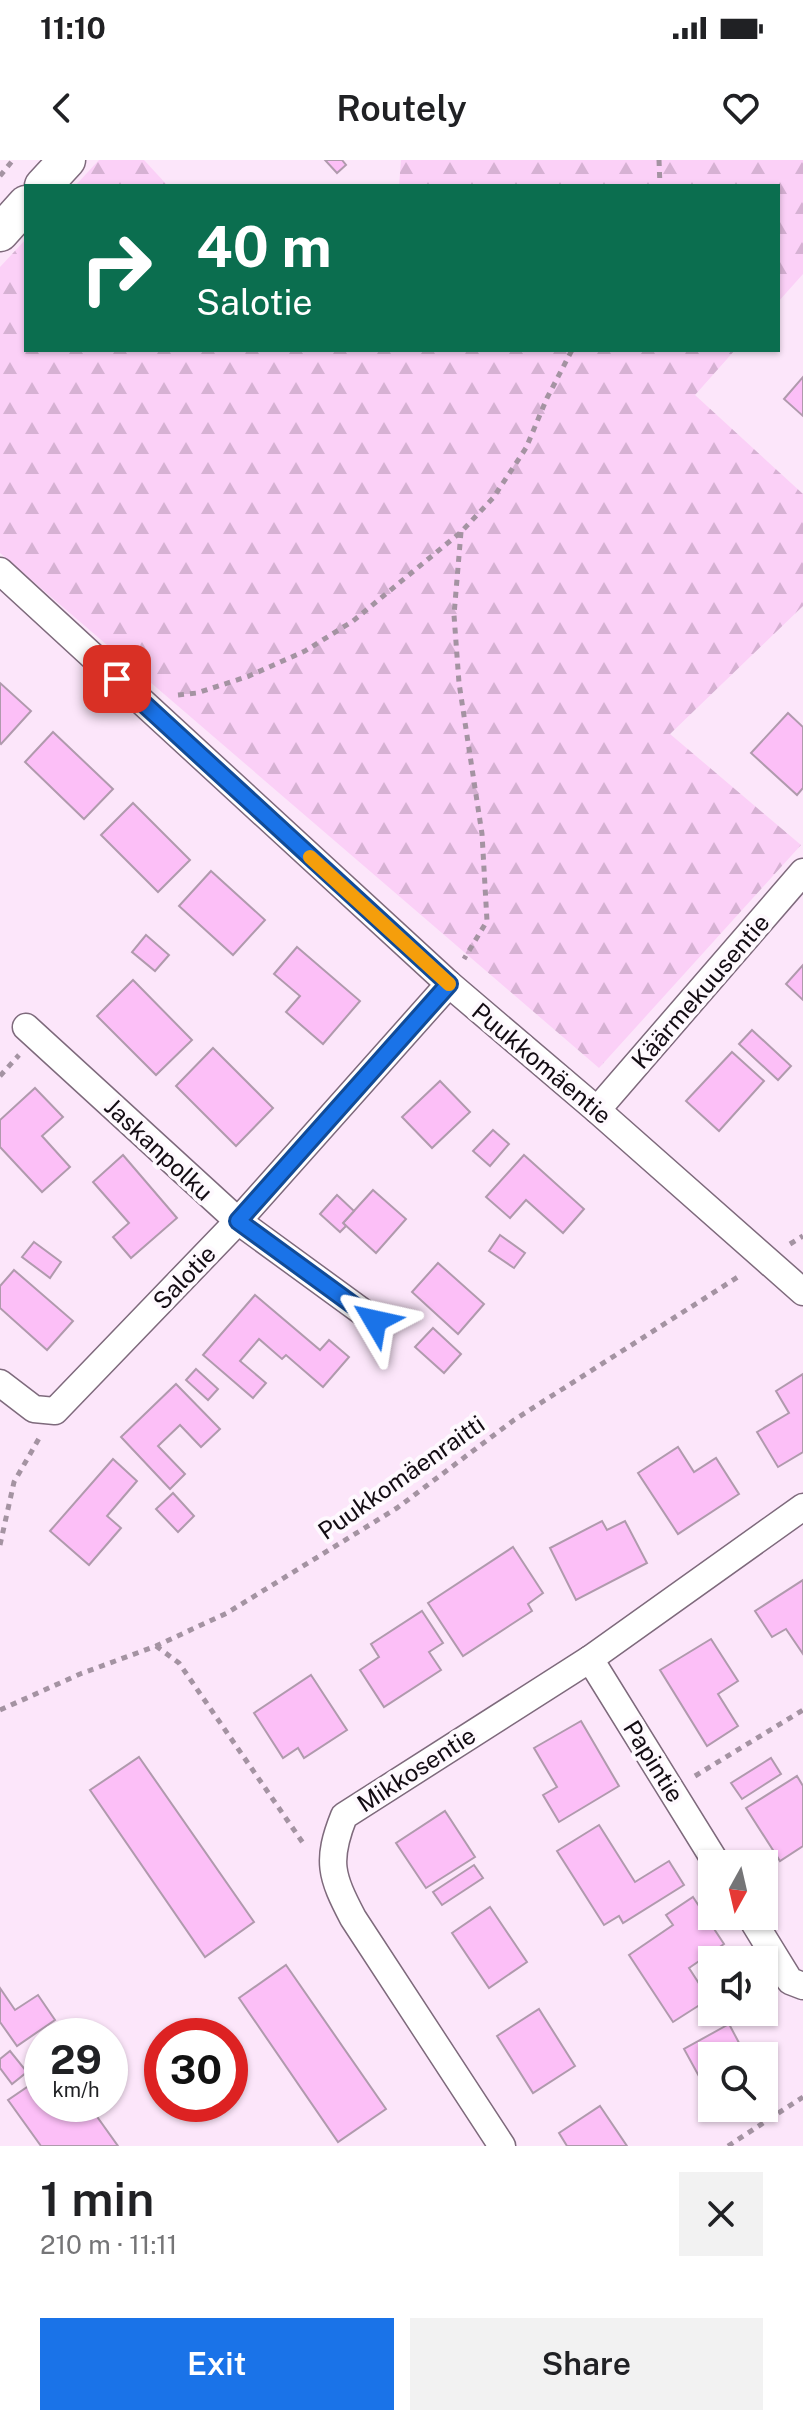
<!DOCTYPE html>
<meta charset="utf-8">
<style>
:root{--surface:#fff;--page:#f2f2f2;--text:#202124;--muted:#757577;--accent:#1a73e8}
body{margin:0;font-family:"Public Sans",sans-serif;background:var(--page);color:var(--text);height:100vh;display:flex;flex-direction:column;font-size:30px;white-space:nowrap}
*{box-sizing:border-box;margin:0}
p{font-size:26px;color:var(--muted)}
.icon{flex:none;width:44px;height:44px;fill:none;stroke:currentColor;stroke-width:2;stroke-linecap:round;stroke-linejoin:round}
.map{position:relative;height:1986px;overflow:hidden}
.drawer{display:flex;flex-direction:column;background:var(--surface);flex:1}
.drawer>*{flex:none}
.top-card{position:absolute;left:24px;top:24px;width:756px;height:168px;border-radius:0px;box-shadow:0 2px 6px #0004;background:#0b6e4f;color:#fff;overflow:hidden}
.needle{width:52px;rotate:188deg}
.buttons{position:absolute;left:698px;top:1690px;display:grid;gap:16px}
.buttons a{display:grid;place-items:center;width:80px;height:80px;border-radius:0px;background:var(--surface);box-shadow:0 2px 6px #0004;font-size:40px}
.speed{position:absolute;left:24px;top:1858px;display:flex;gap:16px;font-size:40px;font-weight:700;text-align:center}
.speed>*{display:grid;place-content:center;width:104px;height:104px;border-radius:50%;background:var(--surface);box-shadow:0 2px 6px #0004;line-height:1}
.speed small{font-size:20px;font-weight:400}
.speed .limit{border:12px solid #d22;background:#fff;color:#111}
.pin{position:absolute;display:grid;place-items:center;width:68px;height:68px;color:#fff;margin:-34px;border-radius:16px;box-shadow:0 4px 12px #0006}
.me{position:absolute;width:88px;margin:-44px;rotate:306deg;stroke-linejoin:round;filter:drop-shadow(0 0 6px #0008)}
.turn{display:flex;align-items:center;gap:28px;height:168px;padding:0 40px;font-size:36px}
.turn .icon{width:104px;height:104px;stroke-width:2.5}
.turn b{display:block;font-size:56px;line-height:68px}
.round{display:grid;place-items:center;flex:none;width:84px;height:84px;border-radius:0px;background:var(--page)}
.summary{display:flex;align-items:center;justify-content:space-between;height:136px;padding:0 40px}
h1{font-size:48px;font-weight:600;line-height:60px}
.button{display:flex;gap:16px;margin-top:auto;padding:16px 40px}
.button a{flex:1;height:92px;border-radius:0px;background:var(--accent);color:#fff;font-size:32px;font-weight:600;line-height:92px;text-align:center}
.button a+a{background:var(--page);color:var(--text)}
.status{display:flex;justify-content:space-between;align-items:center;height:56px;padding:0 40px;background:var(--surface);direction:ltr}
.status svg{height:22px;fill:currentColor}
header{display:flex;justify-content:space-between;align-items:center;height:104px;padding:0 40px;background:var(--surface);font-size:36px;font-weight:600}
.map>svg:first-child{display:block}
.forest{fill:url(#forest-firs)}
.building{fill:#fcbff7;stroke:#b09aad;stroke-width:2}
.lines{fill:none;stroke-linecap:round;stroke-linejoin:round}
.street-casing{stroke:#7e6a7c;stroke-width:29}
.secondary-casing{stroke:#7e6a7c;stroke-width:39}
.path{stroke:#a493a2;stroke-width:5;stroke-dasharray:6 6;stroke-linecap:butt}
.street{stroke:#fff;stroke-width:26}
.secondary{stroke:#fff;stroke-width:36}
.route-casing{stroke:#114b97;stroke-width:20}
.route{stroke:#1a73e8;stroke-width:14}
.slow{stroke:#f59e0b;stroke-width:14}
.labels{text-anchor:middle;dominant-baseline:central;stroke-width:8;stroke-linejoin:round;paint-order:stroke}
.street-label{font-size:24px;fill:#130c13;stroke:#fef9fe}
</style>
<div class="status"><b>11:10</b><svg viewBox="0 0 49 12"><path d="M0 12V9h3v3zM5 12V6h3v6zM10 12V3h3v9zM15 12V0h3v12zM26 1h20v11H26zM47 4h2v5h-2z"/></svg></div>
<header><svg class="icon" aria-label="back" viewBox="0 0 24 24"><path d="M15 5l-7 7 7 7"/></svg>Routely<svg class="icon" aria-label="heart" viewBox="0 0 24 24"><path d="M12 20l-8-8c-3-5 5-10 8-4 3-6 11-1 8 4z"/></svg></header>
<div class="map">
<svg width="803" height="1986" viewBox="0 0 803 1986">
<defs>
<pattern id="forest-firs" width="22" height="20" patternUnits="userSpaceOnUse" patternTransform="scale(2)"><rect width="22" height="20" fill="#fbd0f7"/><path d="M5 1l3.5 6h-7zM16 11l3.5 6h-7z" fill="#d6b1d3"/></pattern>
</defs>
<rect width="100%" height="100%" fill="#fce6fa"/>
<g class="forest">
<path d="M 99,0 L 144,0 L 168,26 L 75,26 Z"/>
<path d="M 401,0 L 803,0 L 803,114 L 778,142 L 778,26 L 399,26 Z"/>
<path d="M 26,79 L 26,190 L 735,190 L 695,235 L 803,334 L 803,446 L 670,574 L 801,685 L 599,908 L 0,393 L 0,107 Z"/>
</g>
<g class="building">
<path d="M 325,0 L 342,0 L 346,5 L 337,13 Z"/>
<path d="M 803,217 L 803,256 L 784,239 Z"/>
<path d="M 0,523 L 31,551 L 1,584 L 0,583 Z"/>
<path d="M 788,553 L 803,567 L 803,628 L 797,635 L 751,593 Z"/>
<path d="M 53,572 L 113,629 L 84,659 L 25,602 Z"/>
<path d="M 133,643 L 190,700 L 158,732 L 101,675 Z"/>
<path d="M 211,711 L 265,760 L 233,795 L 179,746 Z"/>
<path d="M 146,775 L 169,795 L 155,811 L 132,792 Z"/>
<path d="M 297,787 L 360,841 L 323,884 L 286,852 L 300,836 L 274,814 Z"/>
<path d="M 803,805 L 803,840 L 786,824 Z"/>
<path d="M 133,820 L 192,880 L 156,915 L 97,856 Z"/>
<path d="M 752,870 L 791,906 L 778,920 L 739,884 Z"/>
<path d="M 213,888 L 273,948 L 236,986 L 176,926 Z"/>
<path d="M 732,892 L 764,921 L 719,971 L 686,941 Z"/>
<path d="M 440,921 L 470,952 L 432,988 L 402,957 Z"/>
<path d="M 35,928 L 63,957 L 42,976 L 70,1007 L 42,1032 L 0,987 L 0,960 Z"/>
<path d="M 493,970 L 509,984 L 490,1006 L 473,991 Z"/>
<path d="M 123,995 L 177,1058 L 131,1098 L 113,1077 L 129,1063 L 93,1022 Z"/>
<path d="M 524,995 L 584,1049 L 563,1073 L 526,1040 L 510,1058 L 486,1037 Z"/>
<path d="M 373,1030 L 406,1059 L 376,1093 L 343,1063 Z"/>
<path d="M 337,1035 L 354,1051 L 343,1063 L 346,1066 L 340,1072 L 320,1054 Z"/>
<path d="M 500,1075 L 525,1093 L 514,1108 L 489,1091 Z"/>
<path d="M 34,1082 L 61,1102 L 50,1118 L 22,1097 Z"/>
<path d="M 438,1103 L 484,1144 L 458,1174 L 412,1132 Z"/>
<path d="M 14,1110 L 73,1161 L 47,1190 L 0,1148 L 0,1126 Z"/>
<path d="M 255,1135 L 320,1190 L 329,1180 L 349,1197 L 323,1227 L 286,1195 L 282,1199 L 259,1179 L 240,1201 L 266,1223 L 253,1238 L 203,1195 Z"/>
<path d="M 433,1168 L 461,1194 L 444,1213 L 415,1187 Z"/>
<path d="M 196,1209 L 218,1229 L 208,1240 L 186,1220 Z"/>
<path d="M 803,1214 L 803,1292 L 778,1307 L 757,1272 L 789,1253 L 776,1231 Z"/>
<path d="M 176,1224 L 220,1269 L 201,1287 L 180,1265 L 158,1286 L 185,1314 L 170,1329 L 121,1277 Z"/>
<path d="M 678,1287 L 694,1312 L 716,1298 L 739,1334 L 678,1374 L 638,1313 Z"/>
<path d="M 113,1299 L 137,1321 L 107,1356 L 121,1368 L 89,1405 L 50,1371 Z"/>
<path d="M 173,1333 L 194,1356 L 178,1372 L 156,1349 Z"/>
<path d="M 602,1361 L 607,1370 L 625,1361 L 647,1403 L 576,1440 L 550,1388 Z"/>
<path d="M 513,1387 L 543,1433 L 528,1444 L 532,1451 L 463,1496 L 428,1443 Z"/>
<path d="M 803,1420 L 803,1494 L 786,1469 L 772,1477 L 755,1451 Z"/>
<path d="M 422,1451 L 443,1483 L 429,1492 L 441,1510 L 384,1547 L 360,1510 L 379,1497 L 371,1484 Z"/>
<path d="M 711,1479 L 738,1521 L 718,1534 L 738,1566 L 707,1586 L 660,1510 Z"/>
<path d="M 311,1515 L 347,1570 L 304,1598 L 298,1588 L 283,1598 L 254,1553 Z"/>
<path d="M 581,1561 L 619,1626 L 559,1662 L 543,1635 L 557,1627 L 534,1588 Z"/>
<path d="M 139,1597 L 254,1762 L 205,1797 L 90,1630 Z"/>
<path d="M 771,1598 L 781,1614 L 742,1639 L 731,1623 Z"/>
<path d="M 797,1616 L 803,1626 L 803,1686 L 780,1701 L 746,1648 Z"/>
<path d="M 445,1651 L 475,1697 L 426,1728 L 396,1683 Z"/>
<path d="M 599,1665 L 635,1722 L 669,1701 L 684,1725 L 623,1763 L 619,1756 L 604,1765 L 557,1691 Z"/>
<path d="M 474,1705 L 483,1718 L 442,1745 L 433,1732 Z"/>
<path d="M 693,1737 L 724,1784 L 689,1808 L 709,1839 L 673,1862 L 629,1795 L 673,1765 L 666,1755 Z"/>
<path d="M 490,1747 L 527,1802 L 489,1828 L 452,1773 Z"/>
<path d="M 286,1805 L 386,1949 L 338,1982 L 239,1838 Z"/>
<path d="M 0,1828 L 15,1850 L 38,1835 L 55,1860 L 17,1886 L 0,1862 Z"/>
<path d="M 539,1849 L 575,1906 L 533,1933 L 497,1876 Z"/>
<path d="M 729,1864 L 746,1896 L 712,1896 L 712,1940 L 684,1889 Z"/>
<path d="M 10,1891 L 27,1912 L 12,1924 L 0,1908 L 0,1899 Z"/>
<path d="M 42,1917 L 42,1944 L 88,1944 L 118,1986 L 41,1986 L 8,1940 Z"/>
<path d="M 600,1946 L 627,1986 L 567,1986 L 559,1973 Z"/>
<path d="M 716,1948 L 738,1948 L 721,1957 Z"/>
</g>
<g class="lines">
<g class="street-casing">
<g id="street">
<path d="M 0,411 L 449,824 L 597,950 L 803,1132"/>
<path d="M 26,867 L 238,1061 L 375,1161"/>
<path d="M 597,950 L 803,712"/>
<path d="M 0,1223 L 34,1249 L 55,1251 L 238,1061 L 449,824"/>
<path d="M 590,1499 L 717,1704"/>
<path d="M 750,1756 L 790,1821 L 803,1826"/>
<path d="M 502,1986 L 353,1758 C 331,1716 326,1701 344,1656 L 590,1499 L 803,1347"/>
</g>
</g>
<g class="secondary-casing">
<g id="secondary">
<path d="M 43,26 L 67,0"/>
<path d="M 0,73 L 26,44"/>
</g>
</g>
<g class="path">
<path d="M 659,0 L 660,26"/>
<path d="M 0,16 L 13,0"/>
<path d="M 461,372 L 454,455 L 459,523 L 482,674 L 487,761 L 464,799"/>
<path d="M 178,535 L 197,533 L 249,516 L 305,491 L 353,461 L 461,372 L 493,338 L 526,288 L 547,238 L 572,190"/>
<path d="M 0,916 L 19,895"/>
<path d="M 790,1084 L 803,1076"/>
<path d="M 0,1385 L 14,1322 L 41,1275"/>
<path d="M 156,1486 L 179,1503 L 303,1683 L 307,1684"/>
<path d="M 0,1550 L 80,1514 L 156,1486 L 227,1453 L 397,1348 L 514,1260 L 741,1115"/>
<path d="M 695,1616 L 803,1550"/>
<path d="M 728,1986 L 803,1937"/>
</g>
<use href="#street" class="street"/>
<use href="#secondary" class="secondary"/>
</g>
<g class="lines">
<g class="route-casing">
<path id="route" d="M 117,519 L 449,824 L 238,1061 L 375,1161"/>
</g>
<use href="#route" class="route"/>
<path class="slow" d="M 310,697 L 449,824"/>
</g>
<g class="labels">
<g class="street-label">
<text transform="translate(700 831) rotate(-49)">Käärmekuusentie</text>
<text transform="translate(542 903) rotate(40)">Puukkomäentie</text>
<text transform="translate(159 989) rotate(43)">Jaskanpolku</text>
<text transform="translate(184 1117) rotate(-46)">Salotie</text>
<text transform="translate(401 1317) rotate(-35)">Puukkomäenraitti</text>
<text transform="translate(654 1601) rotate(58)">Papintie</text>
<text transform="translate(416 1609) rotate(-33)">Mikkosentie</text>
</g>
</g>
</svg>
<div class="buttons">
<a><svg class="needle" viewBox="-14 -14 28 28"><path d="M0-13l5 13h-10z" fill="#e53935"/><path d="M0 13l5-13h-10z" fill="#757577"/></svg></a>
<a><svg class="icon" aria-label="sound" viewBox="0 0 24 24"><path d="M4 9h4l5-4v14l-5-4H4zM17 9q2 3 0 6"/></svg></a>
<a><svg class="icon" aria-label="search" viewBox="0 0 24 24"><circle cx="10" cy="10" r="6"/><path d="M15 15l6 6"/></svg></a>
</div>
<div class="speed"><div>29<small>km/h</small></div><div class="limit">30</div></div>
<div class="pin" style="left:117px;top:519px;background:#d93025"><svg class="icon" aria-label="arrive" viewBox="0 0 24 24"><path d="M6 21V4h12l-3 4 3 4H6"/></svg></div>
<svg class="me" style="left:375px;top:1161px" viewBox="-20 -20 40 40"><path d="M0-17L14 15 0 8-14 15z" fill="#1a73e8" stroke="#fff" stroke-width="4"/></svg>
<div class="top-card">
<div class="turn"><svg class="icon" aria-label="right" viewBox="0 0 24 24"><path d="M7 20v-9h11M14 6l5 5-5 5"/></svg><div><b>40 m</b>Salotie</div></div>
</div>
</div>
<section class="drawer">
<div class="summary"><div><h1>1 min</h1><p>210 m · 11:11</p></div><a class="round"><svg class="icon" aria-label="close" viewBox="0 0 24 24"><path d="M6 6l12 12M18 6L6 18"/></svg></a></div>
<div class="button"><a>Exit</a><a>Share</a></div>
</section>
